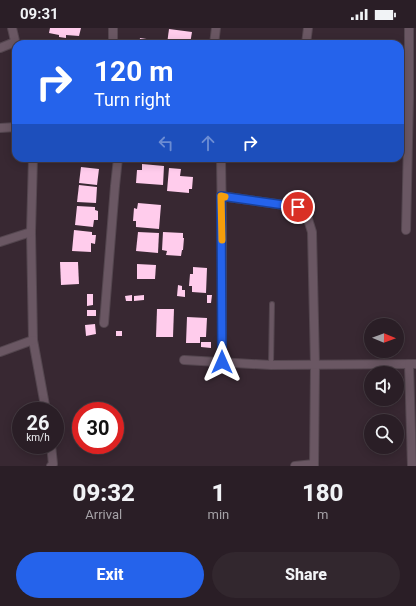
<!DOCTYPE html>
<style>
:root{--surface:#2a1e26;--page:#32272e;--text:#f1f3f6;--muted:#a5a2a7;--line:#463c43;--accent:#2563eb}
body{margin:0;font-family:Roboto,sans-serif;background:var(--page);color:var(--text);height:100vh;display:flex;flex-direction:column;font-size:15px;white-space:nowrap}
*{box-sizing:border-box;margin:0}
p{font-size:13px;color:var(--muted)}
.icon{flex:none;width:22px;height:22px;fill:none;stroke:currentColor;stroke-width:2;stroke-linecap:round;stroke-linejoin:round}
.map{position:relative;height:438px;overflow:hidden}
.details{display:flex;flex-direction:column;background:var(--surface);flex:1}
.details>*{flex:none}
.hud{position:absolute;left:12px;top:12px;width:392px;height:122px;border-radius:12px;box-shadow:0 2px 10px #0003,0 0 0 1px var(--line);background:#2563eb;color:#fff;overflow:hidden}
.needle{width:26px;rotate:91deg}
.buttons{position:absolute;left:364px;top:290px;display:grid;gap:8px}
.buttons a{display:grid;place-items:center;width:40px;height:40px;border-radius:50%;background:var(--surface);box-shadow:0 2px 10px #0003,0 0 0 1px var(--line);font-size:20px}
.speed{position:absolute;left:12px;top:374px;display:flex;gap:8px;font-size:20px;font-weight:700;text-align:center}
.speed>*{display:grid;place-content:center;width:52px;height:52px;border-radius:50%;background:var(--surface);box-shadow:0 2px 10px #0003,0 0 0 1px var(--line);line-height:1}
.speed small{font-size:10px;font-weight:400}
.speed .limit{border:6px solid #d22;background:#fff;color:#111}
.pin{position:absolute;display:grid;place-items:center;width:34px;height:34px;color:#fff;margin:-17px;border:2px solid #fff;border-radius:50%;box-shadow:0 1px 4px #0007}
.me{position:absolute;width:44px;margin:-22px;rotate:0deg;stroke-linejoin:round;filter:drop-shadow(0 0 3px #0008)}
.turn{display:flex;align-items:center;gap:14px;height:84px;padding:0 16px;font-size:18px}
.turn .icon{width:52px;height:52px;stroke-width:2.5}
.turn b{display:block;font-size:28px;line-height:34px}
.lanes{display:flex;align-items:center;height:38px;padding:0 16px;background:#0003;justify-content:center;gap:20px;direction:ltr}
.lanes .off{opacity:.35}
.eta{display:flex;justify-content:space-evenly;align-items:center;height:68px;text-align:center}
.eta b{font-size:24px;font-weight:800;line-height:28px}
.button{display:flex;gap:8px;margin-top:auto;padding:8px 16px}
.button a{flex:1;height:46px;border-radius:24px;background:var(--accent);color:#fff;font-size:16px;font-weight:800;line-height:46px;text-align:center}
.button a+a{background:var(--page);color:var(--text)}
.status{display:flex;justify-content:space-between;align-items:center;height:28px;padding:0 20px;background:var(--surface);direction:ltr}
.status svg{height:11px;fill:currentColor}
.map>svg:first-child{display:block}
.building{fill:#ffccec}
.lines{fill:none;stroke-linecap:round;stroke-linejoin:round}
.lane-casing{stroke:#54464f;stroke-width:6}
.street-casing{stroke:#54464f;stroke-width:10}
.lane{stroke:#6a5763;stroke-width:4}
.street{stroke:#6a5763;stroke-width:8}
.route-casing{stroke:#184099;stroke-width:10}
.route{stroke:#2563eb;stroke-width:7}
.slow{stroke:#f59e0b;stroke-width:7}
</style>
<div class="status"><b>09:31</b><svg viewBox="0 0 49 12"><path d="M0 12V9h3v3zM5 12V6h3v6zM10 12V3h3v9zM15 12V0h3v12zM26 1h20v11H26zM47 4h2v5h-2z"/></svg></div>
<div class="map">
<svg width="416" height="438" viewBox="0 0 416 438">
<rect width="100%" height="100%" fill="#382832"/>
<g class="building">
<path d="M 50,0 L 81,0 L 79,8 L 66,7 L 66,10 L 59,9 L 59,7 L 49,5 Z"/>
<path d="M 169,1 L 192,4 L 190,16 L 167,16 Z"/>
<path d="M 140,10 L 160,13 L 160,16 L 139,16 Z"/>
<path d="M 142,136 L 164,138 L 163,157 L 136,155 L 137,142 L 142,142 Z"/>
<path d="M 81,139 L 99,141 L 97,157 L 79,155 Z"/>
<path d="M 169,140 L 181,141 L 180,148 L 193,149 L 192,161 L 189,161 L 189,165 L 167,163 Z"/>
<path d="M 79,157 L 97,159 L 96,175 L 77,174 Z"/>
<path d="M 138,175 L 161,177 L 159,201 L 136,199 L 136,193 L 133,193 L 134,180 L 137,181 Z"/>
<path d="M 77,178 L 95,179 L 95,182 L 98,183 L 98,192 L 94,192 L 93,199 L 75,197 Z"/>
<path d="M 74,202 L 92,204 L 92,207 L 96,207 L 95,216 L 91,215 L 91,224 L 72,223 Z"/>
<path d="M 138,204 L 159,205 L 158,225 L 136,223 Z"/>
<path d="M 163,204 L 183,205 L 183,210 L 184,210 L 183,222 L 182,222 L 181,228 L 166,227 L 167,223 L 162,222 Z"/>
<path d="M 60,234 L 78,234 L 79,256 L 61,257 Z"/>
<path d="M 137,236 L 156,237 L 155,251 L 137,251 Z"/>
<path d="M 193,239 L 207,240 L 206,265 L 192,264 L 192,258 L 189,258 L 190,246 L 193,246 Z"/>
<path d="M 178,257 L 182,258 L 182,262 L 185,262 L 185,269 L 177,268 Z"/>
<path d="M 87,266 L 93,266 L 93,277 L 87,278 Z"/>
<path d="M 132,267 L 132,273 L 126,273 L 125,268 Z"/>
<path d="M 144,267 L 144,272 L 134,273 L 134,268 Z"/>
<path d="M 207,267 L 212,267 L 211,275 L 207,275 Z"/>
<path d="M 157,281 L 174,281 L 173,309 L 156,309 Z"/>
<rect x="87" y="282" width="9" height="6"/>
<path d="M 187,289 L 207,290 L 206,309 L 200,309 L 200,315 L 186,315 Z"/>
<path d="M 95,296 L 96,306 L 86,308 L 85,297 Z"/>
<rect x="116" y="303" width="6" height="5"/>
<path d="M 201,314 L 211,314 L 211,320 L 201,319 Z"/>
</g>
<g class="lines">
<g class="lane-casing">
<path id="lane" d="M 271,337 L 272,276"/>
</g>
<g class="street-casing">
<g id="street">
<path d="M 12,0 L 16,17"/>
<path d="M 113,16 L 113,0"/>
<path d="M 214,16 L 216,0"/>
<path d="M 306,16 L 308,0"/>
<path d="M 0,20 L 15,14"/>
<path d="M 400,70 L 409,70"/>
<path d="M 0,100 L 16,99"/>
<path d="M 33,130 L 31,204 L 33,312 L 46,383"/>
<path d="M 221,130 L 222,199 L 222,334"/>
<path d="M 221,168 L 298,179 L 307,188 L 312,204 L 315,337 L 314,438"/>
<path d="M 406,202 L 409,70 L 409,0"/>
<path d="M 0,214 L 31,204"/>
<path d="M 104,295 L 115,158 L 118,130"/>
<path d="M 0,324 L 33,312"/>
<path d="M 184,332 L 271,337 L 416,336"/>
<path d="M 409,336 L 412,438"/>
<path d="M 51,417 L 53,436 L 51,438"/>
<path d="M 295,438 L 314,436"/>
</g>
</g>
<use href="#lane" class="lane"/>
<use href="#street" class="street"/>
</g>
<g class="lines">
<g class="route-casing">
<path id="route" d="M 222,334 L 221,168 L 298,179"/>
</g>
<use href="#route" class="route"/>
<path class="slow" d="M 222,212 L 221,168 L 225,169"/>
</g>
</svg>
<div class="buttons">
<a><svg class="needle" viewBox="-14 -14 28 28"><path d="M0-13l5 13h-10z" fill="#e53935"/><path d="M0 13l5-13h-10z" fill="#a5a2a7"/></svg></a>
<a><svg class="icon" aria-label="sound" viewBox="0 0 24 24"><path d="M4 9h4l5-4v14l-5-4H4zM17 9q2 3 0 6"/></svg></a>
<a><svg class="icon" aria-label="search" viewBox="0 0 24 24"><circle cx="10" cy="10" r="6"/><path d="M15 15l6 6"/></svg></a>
</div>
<div class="speed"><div>26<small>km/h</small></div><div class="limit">30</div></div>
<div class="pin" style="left:298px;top:179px;background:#d93025"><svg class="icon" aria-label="arrive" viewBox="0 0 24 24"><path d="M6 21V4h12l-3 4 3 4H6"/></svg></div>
<svg class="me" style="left:222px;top:334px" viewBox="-20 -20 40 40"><path d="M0-17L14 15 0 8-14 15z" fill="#2563eb" stroke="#fff" stroke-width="4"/></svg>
<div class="hud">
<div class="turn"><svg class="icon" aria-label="right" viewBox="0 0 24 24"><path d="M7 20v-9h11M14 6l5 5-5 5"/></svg><div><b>120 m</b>Turn right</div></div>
<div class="lanes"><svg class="icon off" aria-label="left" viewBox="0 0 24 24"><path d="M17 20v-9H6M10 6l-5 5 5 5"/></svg><svg class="icon off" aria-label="ahead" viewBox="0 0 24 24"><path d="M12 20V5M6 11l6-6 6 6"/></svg><svg class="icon" aria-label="right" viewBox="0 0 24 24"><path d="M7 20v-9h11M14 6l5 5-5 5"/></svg></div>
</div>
</div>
<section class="details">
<div class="eta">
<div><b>09:32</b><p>Arrival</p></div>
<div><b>1</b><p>min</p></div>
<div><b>180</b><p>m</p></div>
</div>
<div class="button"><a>Exit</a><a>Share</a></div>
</section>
